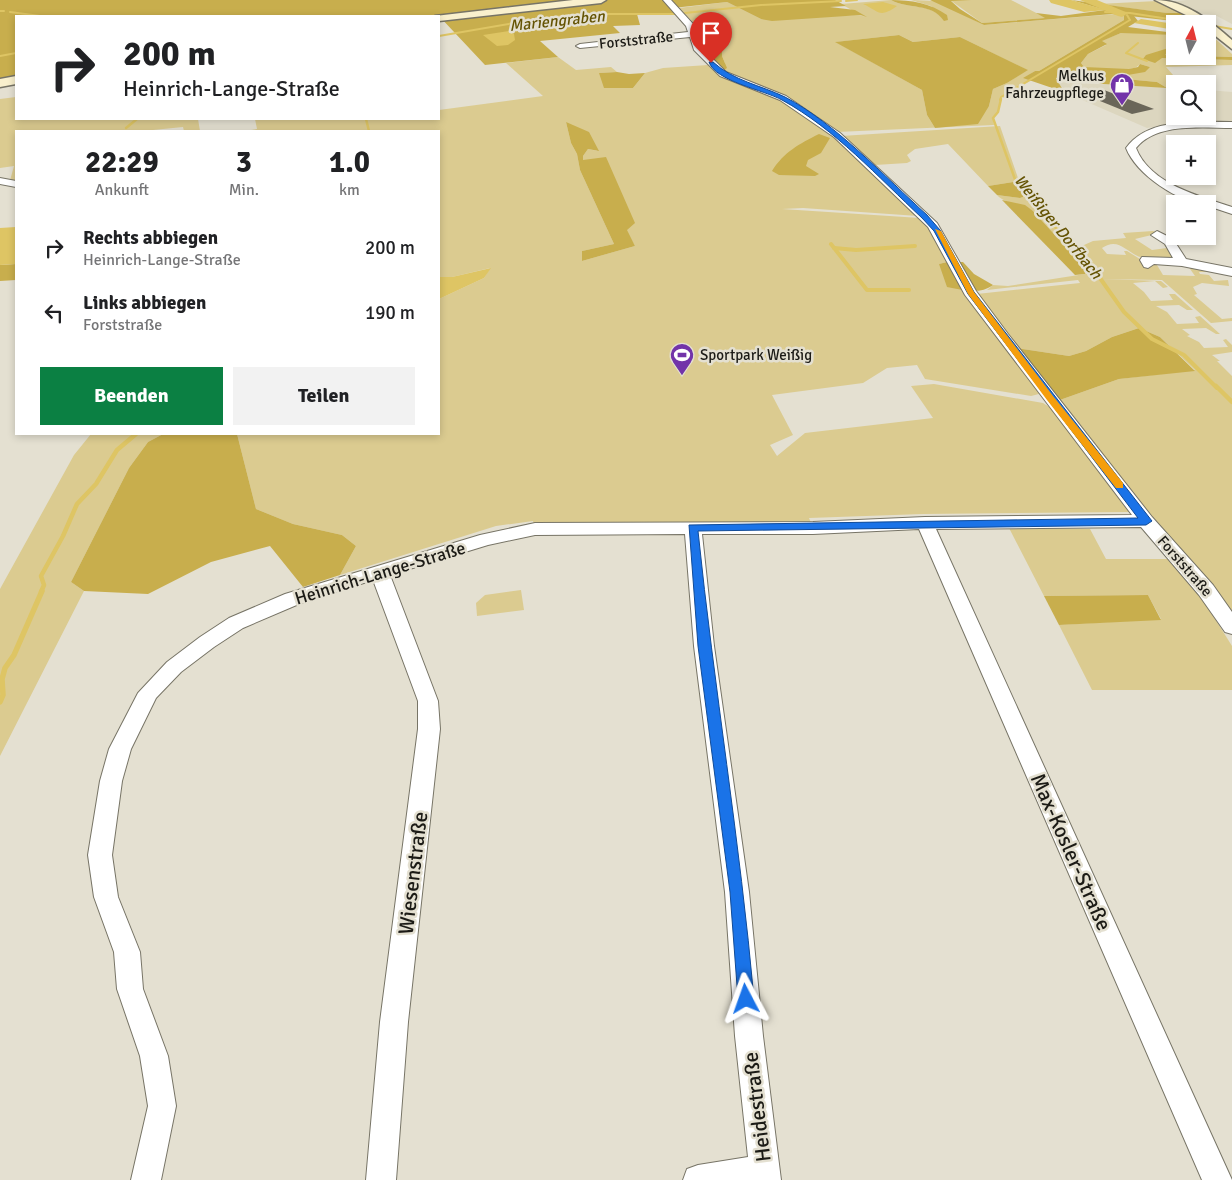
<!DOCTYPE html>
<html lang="de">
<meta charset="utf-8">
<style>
:root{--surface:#fff;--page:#f2f2f2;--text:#202124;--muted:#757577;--accent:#0b8043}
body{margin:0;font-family:Signika,sans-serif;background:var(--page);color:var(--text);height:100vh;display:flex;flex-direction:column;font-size:19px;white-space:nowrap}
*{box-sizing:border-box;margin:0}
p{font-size:16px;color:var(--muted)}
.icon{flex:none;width:28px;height:28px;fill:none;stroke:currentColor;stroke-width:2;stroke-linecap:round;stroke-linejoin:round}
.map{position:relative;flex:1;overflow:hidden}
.panel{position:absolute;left:15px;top:130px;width:425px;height:305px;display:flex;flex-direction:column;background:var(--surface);border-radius:0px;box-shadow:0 2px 8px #0003}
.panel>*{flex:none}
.top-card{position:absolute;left:15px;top:15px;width:425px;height:105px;border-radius:0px;box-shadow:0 2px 8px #0003;background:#fff;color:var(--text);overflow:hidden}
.needle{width:32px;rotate:7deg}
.buttons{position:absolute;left:1166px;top:15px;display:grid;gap:10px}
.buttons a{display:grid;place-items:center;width:50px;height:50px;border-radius:0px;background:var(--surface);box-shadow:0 2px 8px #0003;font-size:25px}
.pin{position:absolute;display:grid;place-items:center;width:42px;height:42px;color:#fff;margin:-51px -21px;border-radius:50% 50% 50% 0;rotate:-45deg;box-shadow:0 0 5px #0007}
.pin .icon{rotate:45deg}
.me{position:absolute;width:55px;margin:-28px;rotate:356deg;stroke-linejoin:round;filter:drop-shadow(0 0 4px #0008)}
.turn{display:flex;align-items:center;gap:18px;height:105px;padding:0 25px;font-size:22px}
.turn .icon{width:65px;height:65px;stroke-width:2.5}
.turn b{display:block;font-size:35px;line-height:42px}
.eta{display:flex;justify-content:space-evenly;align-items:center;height:85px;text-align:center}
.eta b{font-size:30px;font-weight:700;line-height:35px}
.cta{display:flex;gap:10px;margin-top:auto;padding:10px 25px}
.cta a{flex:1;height:58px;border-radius:0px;background:var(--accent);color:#fff;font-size:20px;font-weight:700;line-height:58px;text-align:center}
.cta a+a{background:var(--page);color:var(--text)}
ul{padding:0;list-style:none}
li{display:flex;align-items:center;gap:15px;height:65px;padding:0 25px}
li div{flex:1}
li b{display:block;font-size:19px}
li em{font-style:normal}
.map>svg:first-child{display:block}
.built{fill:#dcd6bf}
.green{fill:#dbcb90;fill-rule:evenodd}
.forest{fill:#c8ae4d}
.water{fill:#dec564}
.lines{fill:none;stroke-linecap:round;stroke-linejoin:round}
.stream-far4{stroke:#dec564;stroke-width:2}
.stream-far3{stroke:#dec564;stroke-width:2.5}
.stream-far2{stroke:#dec564;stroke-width:4}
.stream-far1{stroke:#dec564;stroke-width:4.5}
.stream{stroke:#dec564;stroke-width:5.5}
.river{fill:#dec564;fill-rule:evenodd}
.building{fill:#6a6659}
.street-casing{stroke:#777466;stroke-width:2}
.secondary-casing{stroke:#777466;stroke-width:3}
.street{fill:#fff;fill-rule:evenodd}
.secondary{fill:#f9f0cd;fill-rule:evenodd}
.route{fill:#1a73e8;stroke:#114b97}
.slow{fill:#f59e0b}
.labels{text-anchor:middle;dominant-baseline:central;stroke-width:5;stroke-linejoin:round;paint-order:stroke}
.far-street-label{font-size:15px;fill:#1c1b16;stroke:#e4e0d1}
.far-poi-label{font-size:15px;fill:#1c1b16;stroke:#e4e0d1;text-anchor:end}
.far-water-label{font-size:16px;font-style:italic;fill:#645303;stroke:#e4e0d1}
.street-label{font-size:18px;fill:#1c1b16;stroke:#e4e0d1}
.near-street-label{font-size:21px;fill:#1c1b16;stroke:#e4e0d1}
</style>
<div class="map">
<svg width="1232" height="1180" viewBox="0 0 1232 1180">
<rect width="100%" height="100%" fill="#e4e0d1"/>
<g class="built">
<path d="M 1187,0 L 1232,0 L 1232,24 L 1215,15 L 1194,13 L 1168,2 Z"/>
<path d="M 1058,82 L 1175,88 L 1175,116 L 1208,116 L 1208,90 L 1232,92 L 1232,121 L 1179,123 L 1147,128 L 1064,92 Z"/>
</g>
<g class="green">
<path d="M 891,0 C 909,10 931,2 944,20 L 948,20 L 931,6 L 911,0 L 936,1 L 984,25 L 1116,14 L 1124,15 L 1124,20 L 1039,71 L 1035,71 L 1024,78 L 1032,80 L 1008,94 L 1006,98 L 1001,97 L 998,112 L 993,118 L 994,125 L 837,132 L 786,97 L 727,73 L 724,70 L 725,63 L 722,56 L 722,50 L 718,44 L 700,37 L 697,26 L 679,8 L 727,2 L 761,19 L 861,15 L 866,18 L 841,4 ZM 899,35 L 913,42 L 960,37 L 1027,70 L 1007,83 L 993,89 L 989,106 L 935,128 L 927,115 L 922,90 L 836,42 Z"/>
<path d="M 950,0 L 1011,0 L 1046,18 L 982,23 Z"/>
<path d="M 1157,1 L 1185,13 L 1167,13 L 1098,4 Z"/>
<path d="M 1137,32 L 1175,35 L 1175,46 L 1166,49 L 1162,58 L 1232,60 L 1232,65 L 1166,67 L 1181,84 L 1175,84 L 1175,88 L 1167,88 L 1157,82 L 1125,79 L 1122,76 L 1150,67 L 1140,64 C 1133,74 1096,69 1084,67 L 1081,63 L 1088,54 L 1106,45 L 1101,41 L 1121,33 Z"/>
<path d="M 1208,32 L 1232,54 L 1232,57 L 1203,56 L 1208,56 Z"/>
<path d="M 558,57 L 576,70 L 611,67 L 617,72 L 599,73 L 633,88 L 645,73 L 663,68 L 708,65 L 781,99 L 833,136 L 918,216 L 803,208 L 782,209 L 920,218 L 928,225 L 947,262 L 939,264 L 964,290 L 1040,391 L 1039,394 L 1031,396 L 925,379 L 917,365 L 887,368 L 863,383 L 772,395 L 793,435 L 770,445 L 777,456 L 805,433 L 933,418 L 911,386 L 934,384 L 1043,403 L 1054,410 L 1130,508 L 1129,512 L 923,514 L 809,518 L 813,528 L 535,529 L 533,521 L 496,526 L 340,575 L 356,546 L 342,535 L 293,524 L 256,509 L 237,434 L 439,434 L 439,299 L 484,278 L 490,268 L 452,277 L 439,277 L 439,131 L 245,131 L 257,129 L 255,119 L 439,119 L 439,110 L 543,96 L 506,63 ZM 566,122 L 598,151 L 588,149 L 583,156 L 583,160 L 635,246 L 582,261 L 582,251 L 614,244 L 580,170 L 577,154 L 571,143 Z"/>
<path d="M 16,97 L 16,119 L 198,119 L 200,131 L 184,131 L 183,127 L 143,131 L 16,131 L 16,184 L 9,184 L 14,166 L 0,168 L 0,99 Z"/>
<path d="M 1000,126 L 1019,181 L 988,186 L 948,144 L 915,149 L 907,155 L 911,161 L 907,163 L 875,165 L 841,136 Z"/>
<path d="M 1024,189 L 1075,249 L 1093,241 L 1126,238 L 1123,233 L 1153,231 L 1160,233 L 1135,239 L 1152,250 L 1167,248 L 1164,245 L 1168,244 L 1175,257 C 1166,259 1153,260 1144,258 C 1127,255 1120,236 1102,248 L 1107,254 L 1126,255 L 1124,251 L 1127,251 L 1140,259 L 1145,266 L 1153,266 L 1151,262 L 1180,263 L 1204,269 L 1207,272 L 1199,272 L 1200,274 L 1209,275 L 1214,281 L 1228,280 L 1229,286 L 1202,283 L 1193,287 L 1197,294 L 1194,295 L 1222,319 L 1232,318 L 1232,321 L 1211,323 L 1162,280 L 1102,279 L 1161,281 L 1168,287 L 1163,288 L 1155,281 L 1133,283 L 1144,292 L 1151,301 L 1173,300 L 1169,294 L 1175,294 L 1193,310 L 1187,310 L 1179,305 L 1156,306 L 1167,312 L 1177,324 L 1199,323 L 1195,317 L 1200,316 L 1220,334 L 1216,334 L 1206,328 L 1182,329 L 1190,335 L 1187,336 L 1199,342 L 1204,348 L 1228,347 L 1223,340 L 1226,339 L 1232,345 L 1232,352 L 1212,355 L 1220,361 L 1217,361 L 1232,376 L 1232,616 L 1057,401 L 1119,379 L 1195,370 L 1160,337 L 1139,328 L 1112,337 L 1086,351 L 1069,356 L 1016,348 L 977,294 L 1080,283 L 1078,280 L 987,290 L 993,285 L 1008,286 L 1085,274 L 1087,270 L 1033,211 C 1022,204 1005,204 997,195 L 1020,198 L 1023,197 ZM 1157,265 L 1188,266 L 1195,276 L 1163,275 Z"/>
<path d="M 91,434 L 163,434 L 148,442 L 129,468 L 71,582 L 84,591 L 0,756 L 0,589 L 74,455 Z"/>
<path d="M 1009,528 L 1090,529 L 1106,559 L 1170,559 L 1202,598 L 1232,646 L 1232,690 L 1092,690 L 1059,625 L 1161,619 L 1148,595 L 1044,596 Z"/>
<path d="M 521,590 L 524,610 L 477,616 L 476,603 L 485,595 Z"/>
</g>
<g class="forest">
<path d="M 0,0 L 835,0 L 846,6 L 830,7 L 855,10 L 867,17 L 861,15 L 772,21 L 761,19 L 727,2 L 673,8 L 677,14 L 637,14 L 640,25 L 613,26 L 620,33 L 540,41 L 558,57 L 485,65 L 439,16 L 16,16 L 16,79 L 0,81 Z"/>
<path d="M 891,0 C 911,0 930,3 947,15 L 948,20 L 944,21 C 931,2 909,10 891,0 Z"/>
<path d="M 930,0 L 971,0 L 951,1 L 960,9 L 982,23 L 1045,18 L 1036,13 L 1061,16 L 1105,10 L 1071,0 L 1167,13 L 1185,13 L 1200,24 L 1112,14 L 984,25 Z"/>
<path d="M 1124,15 L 1134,16 L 1138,21 L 1128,27 L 1175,33 L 1175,35 L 1121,33 L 1102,41 L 1107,44 L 1088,54 L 1081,63 L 1084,67 L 1129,69 L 1138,67 L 1140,64 L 1150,67 L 1145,72 L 1122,76 L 1125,79 L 1157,82 L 1167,88 L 1103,84 L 1068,76 L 1056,78 L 1064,92 L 1023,78 L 1035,71 L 1039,71 L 1124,20 Z"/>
<path d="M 899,35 L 913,42 L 960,37 L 1028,70 L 1007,83 L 993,89 L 989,106 L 978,124 L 935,128 L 927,115 L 922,90 L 835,42 Z"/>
<path d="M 700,37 L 718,44 L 722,50 L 722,56 L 727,68 L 724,70 L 702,49 Z"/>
<path d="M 1175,46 L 1175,50 L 1165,55 L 1232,57 L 1232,60 L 1162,58 L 1155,63 L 1143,59 L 1146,55 Z"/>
<path d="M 617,72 L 629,74 L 645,73 L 633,88 L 604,88 L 599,73 Z"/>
<path d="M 566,122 L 589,132 L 599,151 L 588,149 L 583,156 L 583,160 L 606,157 L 635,223 L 627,230 L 635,246 L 582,261 L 582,251 L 614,244 L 580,170 L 577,154 L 571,143 Z"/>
<path d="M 819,134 L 830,138 L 821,153 L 808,160 L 806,166 L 819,174 L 815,176 L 779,175 L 772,171 C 784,152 799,144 819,134 Z"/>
<path d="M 1019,181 L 1024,189 L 1023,197 L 1020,198 L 997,195 L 988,186 Z"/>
<path d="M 1002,200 L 1025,205 L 1033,211 L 1087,270 L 1085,274 L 1075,275 Z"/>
<path d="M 947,262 L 963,262 L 974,274 L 993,285 C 980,295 962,290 947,287 L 939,264 Z"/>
<path d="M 16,264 L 16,280 L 0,281 L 0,265 Z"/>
<path d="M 1139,328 L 1160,337 L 1195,371 L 1119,379 L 1057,401 L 1016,348 L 1069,356 L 1086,351 L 1112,337 Z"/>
<path d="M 163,434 L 237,434 L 256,509 L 293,524 L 342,535 L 356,546 L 340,575 L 303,587 L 270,546 L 211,562 L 148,594 L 84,591 L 71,582 L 129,468 L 148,442 Z"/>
<path d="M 1148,595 L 1161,620 L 1059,625 L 1044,596 Z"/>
</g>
<g class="water">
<path d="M 1049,0 L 1071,0 L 1106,10 L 1084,12 L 1051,3 Z"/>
<path d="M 883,2 L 897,6 C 879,19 879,11 863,4 Z"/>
<path d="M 1141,19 L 1175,24 L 1175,30 L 1134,23 Z"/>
<path d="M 509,31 L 514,34 L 515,40 L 508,45 L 497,46 L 483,35 Z"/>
<path d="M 16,227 L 16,264 L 0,265 L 0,228 Z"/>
<path d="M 491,268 L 484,278 L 439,299 L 439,277 L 452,277 Z"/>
</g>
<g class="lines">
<g class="stream-far4">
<path d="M 846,1 L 857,0"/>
<path d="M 0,11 L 4,11"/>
<path d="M 10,12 L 40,16"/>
<path d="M 1105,12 L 1130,13 L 1201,24"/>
<path d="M 685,13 L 761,5 L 841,1"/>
<path d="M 1208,25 L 1232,29"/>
<path d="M 439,36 L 537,19 L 581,14 L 676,14"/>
<path d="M 1138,43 L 1126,53 L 1147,61"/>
<path d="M 0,56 L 16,53"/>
<path d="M 1000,100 L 1001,97 L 1130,20 L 1127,15"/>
</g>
<g class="stream-far3">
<path d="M 1001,99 L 998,112 L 993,118 L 1016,182 L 1056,227"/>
<path d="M 366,119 L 369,131"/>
<path d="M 126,128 L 137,119"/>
</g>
<g class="stream-far2">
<path d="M 1055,226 L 1085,257 L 1124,312 L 1152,339 L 1184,355 L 1217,388"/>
<path d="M 831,244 L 867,290 L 909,290"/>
<path d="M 834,248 L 856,250 L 915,246"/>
</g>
<g class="stream-far1">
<path d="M 1216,386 L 1232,402"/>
<path d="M 41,592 L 44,585 L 41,576 L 63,536 L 77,504 L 96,484 L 117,450 L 136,434"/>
</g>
<path class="stream" d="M 0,702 L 3,695 L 2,679 L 5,668 L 14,655 L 42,591"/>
<path class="river" d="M 1080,0 L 1097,0 L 1128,13 L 1122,17 L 1118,16 Z"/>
</g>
<path class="building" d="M 1104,90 L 1154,109 L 1132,114 L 1100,101 Z"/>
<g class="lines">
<g class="street-casing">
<g id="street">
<path d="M 663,0 L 671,0 L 694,25 L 701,47 L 726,72 L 786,96 L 840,133 L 937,223 L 976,291 L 1008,334 L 1152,517 L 1213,585 L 1232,612 L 1232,634 L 1225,632 L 1199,595 L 1141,527 L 936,529 L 1232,1180 L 1202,1180 L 919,529 L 813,534 L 702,534 L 714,646 L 749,892 L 763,1036 L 781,1180 L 683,1180 L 687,1169 L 698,1165 L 748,1157 L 735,1036 L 725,892 L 694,646 L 685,534 L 535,535 L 488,545 L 390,575 L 438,701 L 440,729 L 408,1022 L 396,1180 L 366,1180 L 380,1022 L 418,729 L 418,701 L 373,580 L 299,604 L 243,628 L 214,647 L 181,672 L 156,698 L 131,749 L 122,781 L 112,855 L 118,897 L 140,952 L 143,989 L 168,1056 L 176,1106 L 161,1180 L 131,1180 L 148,1106 L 140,1056 L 117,989 L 114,952 L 94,897 L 88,855 L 100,781 L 109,749 L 138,693 L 167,662 L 200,637 L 229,618 L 285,594 L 480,535 L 535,523 L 813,522 L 925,517 L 1132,515 L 965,295 L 928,227 L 834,137 L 780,100 L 720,76 L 694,50 L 690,37 L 580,48 L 576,46 L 580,44 L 688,32 L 686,26 Z"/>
<path d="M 1232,122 L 1232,128 C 1202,128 1157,122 1136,148 C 1150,184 1199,196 1232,207 L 1232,214 L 1208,206 L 1208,204 C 1179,204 1136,174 1126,148 C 1148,117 1198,122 1232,122 Z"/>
<path d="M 0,178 L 16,181 L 16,187 L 0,184 Z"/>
<path d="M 1157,231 L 1173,239 L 1186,259 L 1232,268 L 1232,276 L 1182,266 L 1154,264 L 1148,268 L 1144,267 L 1140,260 L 1142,257 L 1173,258 L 1165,244 L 1151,235 Z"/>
</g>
</g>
<g class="secondary-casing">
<g id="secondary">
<path d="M 573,0 L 606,0 L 601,3 L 439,21 L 439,16 L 435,16 Z"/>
<path d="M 1155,0 C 1186,0 1210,21 1232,40 L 1232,49 L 1208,30 L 1208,24 L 1198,24 L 1190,17 Z"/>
<path d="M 16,76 L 16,84 L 0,87 L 0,79 Z"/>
</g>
</g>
<use href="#street" class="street"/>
<use href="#secondary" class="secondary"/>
</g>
<path class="route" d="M 709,62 L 713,62 C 734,81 760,85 785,97 C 835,123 885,177 927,215 L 940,230 L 974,292 L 1152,521 L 1146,525 L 698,531 C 714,687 740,842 754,999 L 752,1005 L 746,1007 L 740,1005 L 738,999 L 730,892 L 698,646 L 689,525 L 1138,518 L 968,294 L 934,231 L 922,218 C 878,177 835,129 782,100 C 764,90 715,81 709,62 Z"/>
<path class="slow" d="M 935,229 L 941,231 L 974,292 L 1053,396 L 1123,483 L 1123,488 L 1116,488 L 1047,400 L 968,294 Z"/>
<defs>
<g id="shop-pin" transform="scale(1.25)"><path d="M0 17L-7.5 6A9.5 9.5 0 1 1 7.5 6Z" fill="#7233a9" stroke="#e4e0d1"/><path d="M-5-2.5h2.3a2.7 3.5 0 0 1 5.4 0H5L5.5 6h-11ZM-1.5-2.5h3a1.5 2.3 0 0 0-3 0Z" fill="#fff"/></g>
<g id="stadium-pin" transform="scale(1.25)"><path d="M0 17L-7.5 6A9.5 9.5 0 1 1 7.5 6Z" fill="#7233a9" stroke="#e4e0d1"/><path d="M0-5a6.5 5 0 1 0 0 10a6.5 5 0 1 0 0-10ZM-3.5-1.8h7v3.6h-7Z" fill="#fff"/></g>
</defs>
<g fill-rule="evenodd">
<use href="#shop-pin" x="1122" y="85"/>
<use href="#stadium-pin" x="682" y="355"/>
</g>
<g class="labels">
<g class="far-street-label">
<text transform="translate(636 40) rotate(-6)">Forststraße</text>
<text transform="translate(1185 566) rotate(49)">Forststraße</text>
</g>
<g class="far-poi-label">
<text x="1104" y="76">Melkus<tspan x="1104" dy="17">Fahrzeugpflege</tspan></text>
<text x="700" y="355" text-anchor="start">Sportpark Weißig</text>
</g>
<g class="far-water-label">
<text transform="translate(557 21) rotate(-6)">Mariengraben</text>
<text transform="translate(1058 227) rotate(51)">Weißiger Dorfbach</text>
</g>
<g class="street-label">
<text transform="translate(380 573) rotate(-17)">Heinrich-Lange-Straße</text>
</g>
<g class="near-street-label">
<text transform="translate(1071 852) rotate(66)">Max-Kosler-Straße</text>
<text transform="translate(413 873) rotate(-83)">Wiesenstraße</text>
<text transform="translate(757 1107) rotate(-97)">Heidestraße</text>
</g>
</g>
</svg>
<div class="buttons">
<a><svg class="needle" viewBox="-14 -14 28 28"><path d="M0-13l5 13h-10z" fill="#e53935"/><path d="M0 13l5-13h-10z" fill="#757577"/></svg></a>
<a><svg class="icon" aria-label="search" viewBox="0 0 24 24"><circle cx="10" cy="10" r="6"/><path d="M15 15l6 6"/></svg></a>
<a>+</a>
<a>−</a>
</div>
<div class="pin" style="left:711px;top:63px;background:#d93025"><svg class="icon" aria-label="arrive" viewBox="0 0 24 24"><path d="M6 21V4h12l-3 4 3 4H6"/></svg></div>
<svg class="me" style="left:746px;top:999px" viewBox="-20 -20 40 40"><path d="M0-17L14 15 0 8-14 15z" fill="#1a73e8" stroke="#fff" stroke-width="4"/></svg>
<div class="top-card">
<div class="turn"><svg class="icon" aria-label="right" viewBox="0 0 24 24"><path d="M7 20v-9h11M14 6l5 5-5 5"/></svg><div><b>200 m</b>Heinrich-Lange-Straße</div></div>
</div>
<section class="panel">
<div class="eta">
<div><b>22:29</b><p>Ankunft</p></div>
<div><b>3</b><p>Min.</p></div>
<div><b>1.0</b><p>km</p></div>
</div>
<ul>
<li><svg class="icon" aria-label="right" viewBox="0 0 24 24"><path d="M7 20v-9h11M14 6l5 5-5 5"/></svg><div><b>Rechts abbiegen</b><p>Heinrich-Lange-Straße</p></div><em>200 m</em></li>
<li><svg class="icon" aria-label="left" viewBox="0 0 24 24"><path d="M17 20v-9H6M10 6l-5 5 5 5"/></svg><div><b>Links abbiegen</b><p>Forststraße</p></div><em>190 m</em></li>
</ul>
<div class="cta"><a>Beenden</a><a>Teilen</a></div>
</section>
</div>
